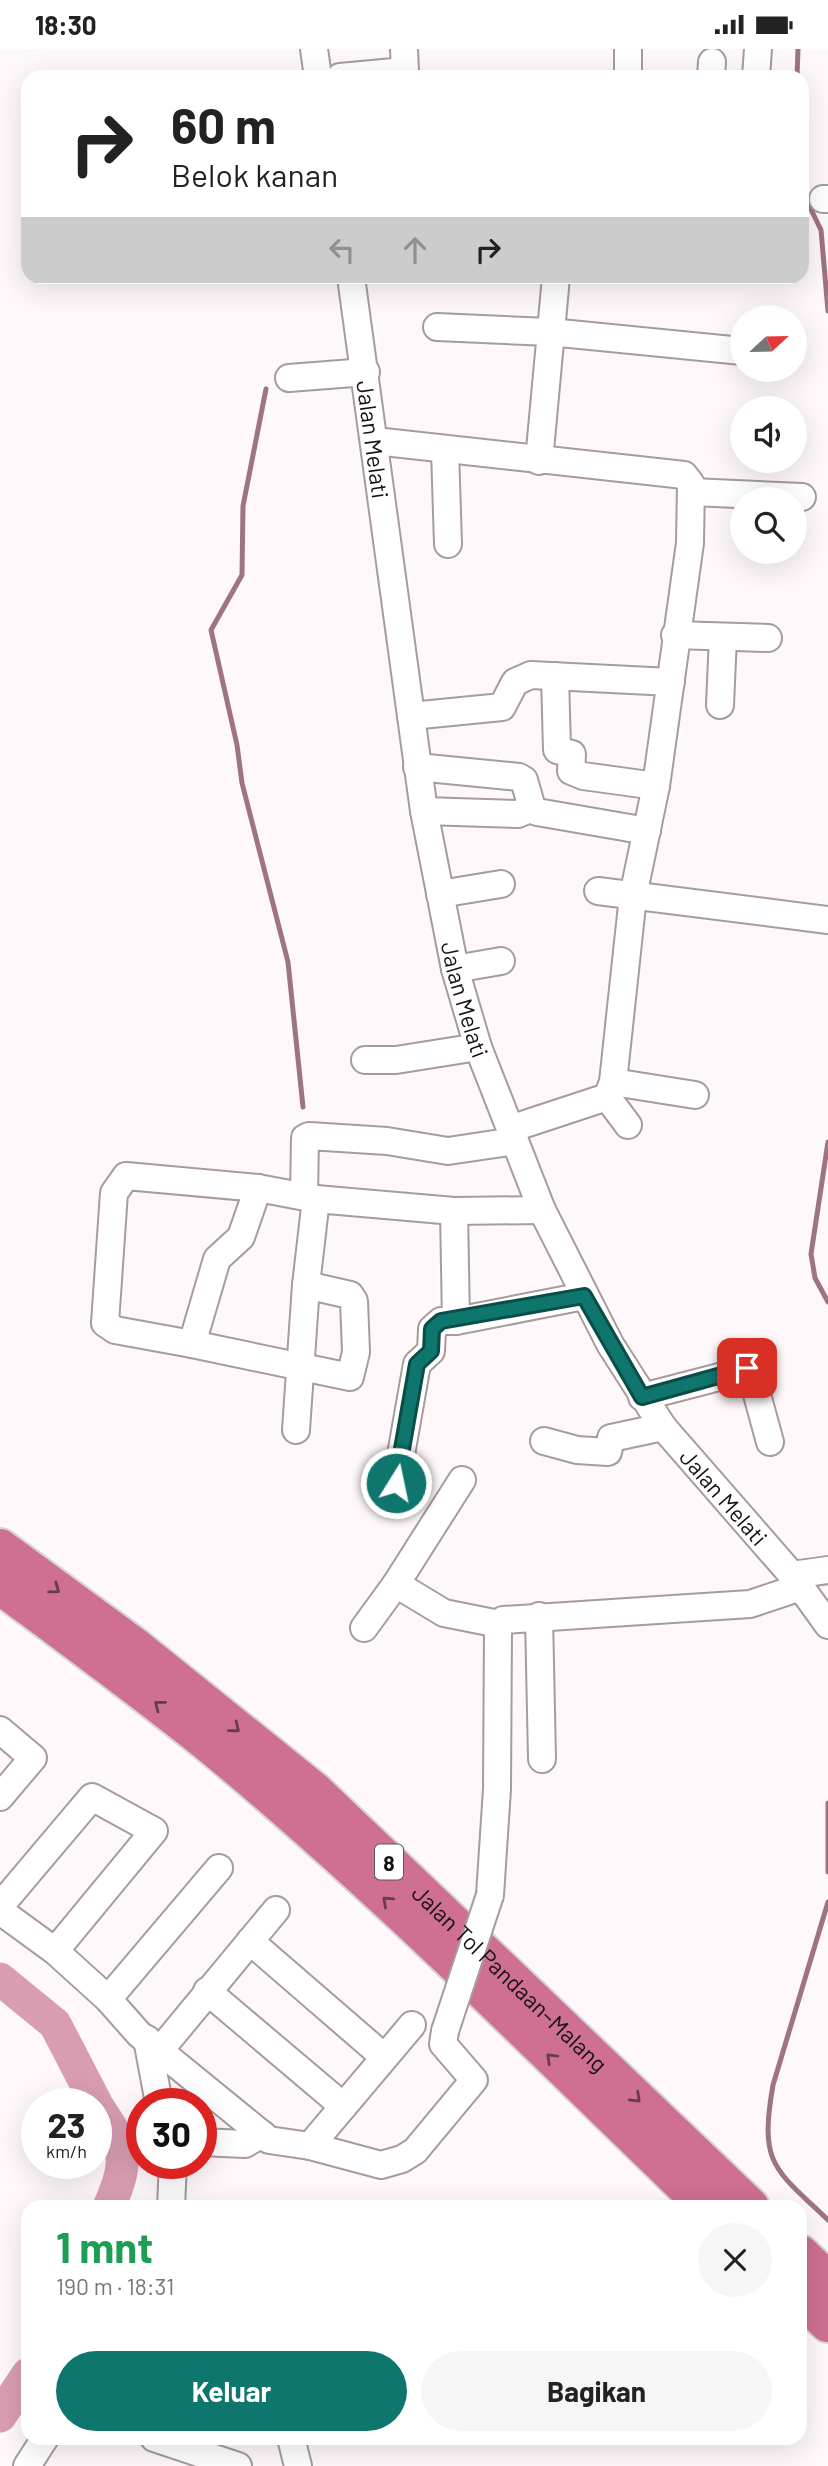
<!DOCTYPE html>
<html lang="id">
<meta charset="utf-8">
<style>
:root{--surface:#fff;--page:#f6f6f6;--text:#222;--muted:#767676;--accent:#0f766e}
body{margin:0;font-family:Barlow,sans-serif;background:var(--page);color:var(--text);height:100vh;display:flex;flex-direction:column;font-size:26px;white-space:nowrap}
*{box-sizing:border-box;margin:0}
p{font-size:23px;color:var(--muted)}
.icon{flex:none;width:38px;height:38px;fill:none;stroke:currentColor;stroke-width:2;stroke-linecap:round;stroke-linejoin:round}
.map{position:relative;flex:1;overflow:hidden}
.details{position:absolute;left:21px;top:2151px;width:786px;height:245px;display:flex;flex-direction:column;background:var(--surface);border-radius:21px;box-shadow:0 7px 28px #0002}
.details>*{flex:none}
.guide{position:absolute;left:21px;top:21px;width:788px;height:214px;border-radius:21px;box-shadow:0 7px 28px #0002;background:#fff;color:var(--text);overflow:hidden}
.needle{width:46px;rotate:68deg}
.fabs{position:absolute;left:730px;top:256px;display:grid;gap:14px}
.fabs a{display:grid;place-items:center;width:77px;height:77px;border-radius:50%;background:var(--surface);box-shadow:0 7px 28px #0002;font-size:35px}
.speed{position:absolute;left:21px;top:2039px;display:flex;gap:14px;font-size:35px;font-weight:700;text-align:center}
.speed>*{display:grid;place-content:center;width:91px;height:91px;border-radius:50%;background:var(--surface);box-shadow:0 7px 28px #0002;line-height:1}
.speed small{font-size:18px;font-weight:400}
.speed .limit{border:10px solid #d22;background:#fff;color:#111}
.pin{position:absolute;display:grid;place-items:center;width:60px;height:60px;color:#fff;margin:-30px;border-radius:14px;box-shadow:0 4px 10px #0006}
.me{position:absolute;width:77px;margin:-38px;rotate:10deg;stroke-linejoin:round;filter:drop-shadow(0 0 5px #0008)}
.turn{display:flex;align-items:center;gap:24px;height:147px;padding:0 35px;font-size:32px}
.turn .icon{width:91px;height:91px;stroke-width:2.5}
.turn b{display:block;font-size:49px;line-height:60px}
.lanes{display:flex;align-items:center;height:66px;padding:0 35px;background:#0003;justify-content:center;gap:35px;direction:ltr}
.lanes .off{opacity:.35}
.round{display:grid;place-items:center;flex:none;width:74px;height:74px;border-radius:37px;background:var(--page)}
.head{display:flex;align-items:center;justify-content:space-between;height:119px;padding:0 35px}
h1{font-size:42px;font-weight:700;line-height:52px;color:#1e9e55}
.action{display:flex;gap:14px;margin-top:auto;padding:14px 35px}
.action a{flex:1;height:80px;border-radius:42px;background:var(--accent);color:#fff;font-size:28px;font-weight:700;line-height:80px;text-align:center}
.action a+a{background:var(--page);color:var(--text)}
.status{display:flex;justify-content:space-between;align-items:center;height:49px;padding:0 35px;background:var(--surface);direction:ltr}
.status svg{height:19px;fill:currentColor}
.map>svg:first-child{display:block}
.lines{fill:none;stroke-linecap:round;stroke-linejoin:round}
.stream{stroke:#9e7382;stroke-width:5}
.river{stroke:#d99db2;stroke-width:33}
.minor-casing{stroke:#a79b9e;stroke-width:30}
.highway-casing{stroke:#d5d4d5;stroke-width:42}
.minor{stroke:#fff;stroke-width:26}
.highway{stroke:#ce6f93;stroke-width:38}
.minor-bridge-casing{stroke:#a79b9e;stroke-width:30;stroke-linecap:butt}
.minor-bridge{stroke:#fff;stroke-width:26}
.oneway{stroke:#693b4d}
.route-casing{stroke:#0a4d48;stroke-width:18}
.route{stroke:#0f766e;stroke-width:12}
.labels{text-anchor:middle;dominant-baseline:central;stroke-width:5;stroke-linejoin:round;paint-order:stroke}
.shield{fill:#fff;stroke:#5c585a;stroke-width:2}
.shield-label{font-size:21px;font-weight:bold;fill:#161113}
.street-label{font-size:23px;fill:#161113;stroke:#fff}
</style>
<div class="status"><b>18:30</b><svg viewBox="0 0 49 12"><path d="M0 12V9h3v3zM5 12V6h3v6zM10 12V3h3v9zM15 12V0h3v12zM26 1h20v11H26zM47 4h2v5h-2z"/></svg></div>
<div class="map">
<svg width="828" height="2417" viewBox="0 0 828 2417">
<rect width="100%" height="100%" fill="#fef8fa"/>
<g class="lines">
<g class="stream">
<path d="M 797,28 L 798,0"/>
<path d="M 802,142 L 821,181 L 828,262"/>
<path d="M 266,340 L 243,457 L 242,526 L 211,581 L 237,696 L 242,734 L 288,913 L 303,1058"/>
<path d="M 828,1093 L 811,1205 L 815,1229 L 828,1253"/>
<path d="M 828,1754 L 828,1823"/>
<path d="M 828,1853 L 773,2036 C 759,2116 774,2119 828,2171"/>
</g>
<g class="river">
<path d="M 0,1930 L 55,1975 L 96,2054"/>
<path d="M 96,2055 C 125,2099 131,2107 109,2158"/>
<path d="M 0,2367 L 28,2325"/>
</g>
<g class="minor-casing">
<g id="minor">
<path d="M 314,0 L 318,28"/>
<path d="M 340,28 L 405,22 L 404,0"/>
<path d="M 628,28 L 628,0"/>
<path d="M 711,28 L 712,13"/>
<path d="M 756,28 L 758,0"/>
<path d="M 823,150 L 828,150"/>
<path id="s1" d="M 351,228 L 424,762 L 455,920 L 478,998 L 542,1161 L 610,1295 L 663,1378 L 792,1526 L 828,1576"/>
<path d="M 437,278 L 550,283 L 742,302"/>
<path d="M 289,329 L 366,323"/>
<path d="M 375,392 L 684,426 L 691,435 L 690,494 L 656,737 L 633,847 L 613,1033 L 607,1048 L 510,1080"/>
<path d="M 445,401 L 448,495"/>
<path d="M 539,412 L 556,228"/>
<path d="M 692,443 L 802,448"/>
<path d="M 675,586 L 768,589"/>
<path d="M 555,627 L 557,701 L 572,705 L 571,722 L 583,727 L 656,737"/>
<path d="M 720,656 L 723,588"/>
<path d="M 411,667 L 502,658 L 515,633 L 531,626 L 671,633"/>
<path d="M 417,718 L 519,728 L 524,731 L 532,759 L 537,763 L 647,782"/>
<path d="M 424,762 L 518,765 L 532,759"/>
<path d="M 598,842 L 828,871"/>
<path d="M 440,845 L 501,835"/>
<path d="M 455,920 L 501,912"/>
<path d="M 365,1011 L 396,1011 L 478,998"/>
<path d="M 613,1033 L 695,1046"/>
<path d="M 607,1048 L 628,1076"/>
<path d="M 258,1139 L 241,1188 L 217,1210 L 192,1295 L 350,1328 L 356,1303 L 354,1252 L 350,1246 L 306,1236"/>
<path d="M 304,1147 L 305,1089 L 309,1087 L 387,1092 L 448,1102 L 515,1092"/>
<path d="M 456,1272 L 584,1247"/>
<path d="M 192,1295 L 115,1281 L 105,1274 L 114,1144 L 126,1127 L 258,1139 L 316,1150 L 454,1162 L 542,1161"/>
<path d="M 642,1348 L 750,1320 L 770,1393"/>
<path d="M 296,1381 L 306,1236 L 316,1150"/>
<path d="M 544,1392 L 577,1401 L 608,1403 L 611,1389 L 663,1378"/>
<path d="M 462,1431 L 396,1535 L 444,1564 L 499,1575"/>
<path d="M 396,1434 L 417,1315 L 431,1302 L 432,1280 L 441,1272 L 456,1272 L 454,1162"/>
<path d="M 792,1526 L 828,1521"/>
<path d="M 539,1567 L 542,1710"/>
<path d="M 364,1579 L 396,1535"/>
<path d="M 0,1681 L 33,1709 L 0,1748"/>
<path d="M 490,1846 L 497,1740 L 498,1580 L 503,1571 L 750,1555 L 801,1538"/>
<path d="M 0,1857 L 92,1748 L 154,1782 L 55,1902"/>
<path d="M 0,1862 L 55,1902 L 108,1950 L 139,1985 L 269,2091 L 310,2097 L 381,2116 L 402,2110 L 415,2102 L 474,2031 L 443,1995 L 445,1982"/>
<path d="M 250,1892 L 384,2008"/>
<path d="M 207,1942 L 343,2057"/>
<path d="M 108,1950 L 219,1819"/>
<path d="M 147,1990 L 159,2054"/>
<path d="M 161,2000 L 276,1861"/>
<path d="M 201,2093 L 245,2095 L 262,2085"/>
<path d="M 310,2097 L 412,1976"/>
<path d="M 171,2158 L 173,2114"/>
<path d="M 154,2389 L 238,2417"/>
<path d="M 291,2389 L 298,2417"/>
<path d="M 27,2417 L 45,2389"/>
</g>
</g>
<g class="highway-casing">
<g id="highway">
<path id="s2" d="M 0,1499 L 135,1598 L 314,1742 L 750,2158"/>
<path d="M 0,1536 C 70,1588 140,1639 207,1693 C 383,1837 543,2001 707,2158"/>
<path d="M 800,2205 L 828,2232"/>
<path d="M 800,2247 L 828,2274"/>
</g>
</g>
<use href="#minor" class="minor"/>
<use href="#highway" class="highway"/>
<g class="minor-bridge-casing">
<path id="minor-bridge" d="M 445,1982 L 490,1846"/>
</g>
<use href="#minor-bridge" class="minor-bridge"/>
</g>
<defs><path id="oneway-chevron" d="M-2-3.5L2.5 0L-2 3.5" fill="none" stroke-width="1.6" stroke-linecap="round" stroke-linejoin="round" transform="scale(1.75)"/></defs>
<g class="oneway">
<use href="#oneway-chevron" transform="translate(55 1540) rotate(36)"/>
<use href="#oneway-chevron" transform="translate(159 1656) rotate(-142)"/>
<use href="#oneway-chevron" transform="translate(235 1679) rotate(39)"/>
<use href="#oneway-chevron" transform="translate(387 1852) rotate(-138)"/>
<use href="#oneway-chevron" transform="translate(551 2009) rotate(-136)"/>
<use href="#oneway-chevron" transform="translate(636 2049) rotate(44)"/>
</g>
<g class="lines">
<g class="route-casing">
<path id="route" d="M 396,1434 L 417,1315 L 431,1302 L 432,1280 L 441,1272 L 584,1247 L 642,1348 L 747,1319"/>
</g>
<use href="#route" class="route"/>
</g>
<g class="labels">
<rect class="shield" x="375" y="1795.5" width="28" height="35" rx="5"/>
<g class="shield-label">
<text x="389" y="1813">8</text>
</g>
<g class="street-label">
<text stroke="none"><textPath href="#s1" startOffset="164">Jalan Melati</textPath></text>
<text stroke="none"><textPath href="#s1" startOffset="732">Jalan Melati</textPath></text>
<text stroke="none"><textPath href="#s1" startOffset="1298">Jalan Melati</textPath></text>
<text stroke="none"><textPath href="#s2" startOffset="668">Jalan Tol Pandaan–Malang</textPath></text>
</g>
</g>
</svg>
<div class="fabs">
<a><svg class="needle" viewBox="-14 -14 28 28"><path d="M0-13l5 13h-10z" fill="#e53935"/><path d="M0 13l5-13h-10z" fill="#767676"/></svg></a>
<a><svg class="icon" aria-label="sound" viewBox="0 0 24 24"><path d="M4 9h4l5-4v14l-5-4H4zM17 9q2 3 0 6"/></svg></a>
<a><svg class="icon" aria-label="search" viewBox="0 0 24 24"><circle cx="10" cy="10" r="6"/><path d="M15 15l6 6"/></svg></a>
</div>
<div class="speed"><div>23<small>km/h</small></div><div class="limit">30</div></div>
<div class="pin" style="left:747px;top:1319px;background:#d93025"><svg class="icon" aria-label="arrive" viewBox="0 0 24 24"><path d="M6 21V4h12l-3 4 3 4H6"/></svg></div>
<svg class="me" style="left:396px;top:1434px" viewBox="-20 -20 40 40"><circle r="17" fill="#0f766e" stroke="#fff" stroke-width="3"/><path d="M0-11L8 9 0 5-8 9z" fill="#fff"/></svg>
<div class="guide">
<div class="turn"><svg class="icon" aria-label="right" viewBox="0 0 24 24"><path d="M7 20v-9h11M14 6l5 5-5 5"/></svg><div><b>60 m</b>Belok kanan</div></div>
<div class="lanes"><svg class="icon off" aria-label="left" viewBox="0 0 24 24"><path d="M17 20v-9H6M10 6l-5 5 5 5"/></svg><svg class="icon off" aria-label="ahead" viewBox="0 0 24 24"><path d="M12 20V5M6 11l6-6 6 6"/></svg><svg class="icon" aria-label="right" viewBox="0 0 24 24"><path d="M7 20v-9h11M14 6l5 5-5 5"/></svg></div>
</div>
<section class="details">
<div class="head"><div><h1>1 mnt</h1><p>190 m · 18:31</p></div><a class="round"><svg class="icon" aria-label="close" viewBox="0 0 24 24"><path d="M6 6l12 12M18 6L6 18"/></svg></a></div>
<div class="action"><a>Keluar</a><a>Bagikan</a></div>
</section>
</div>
